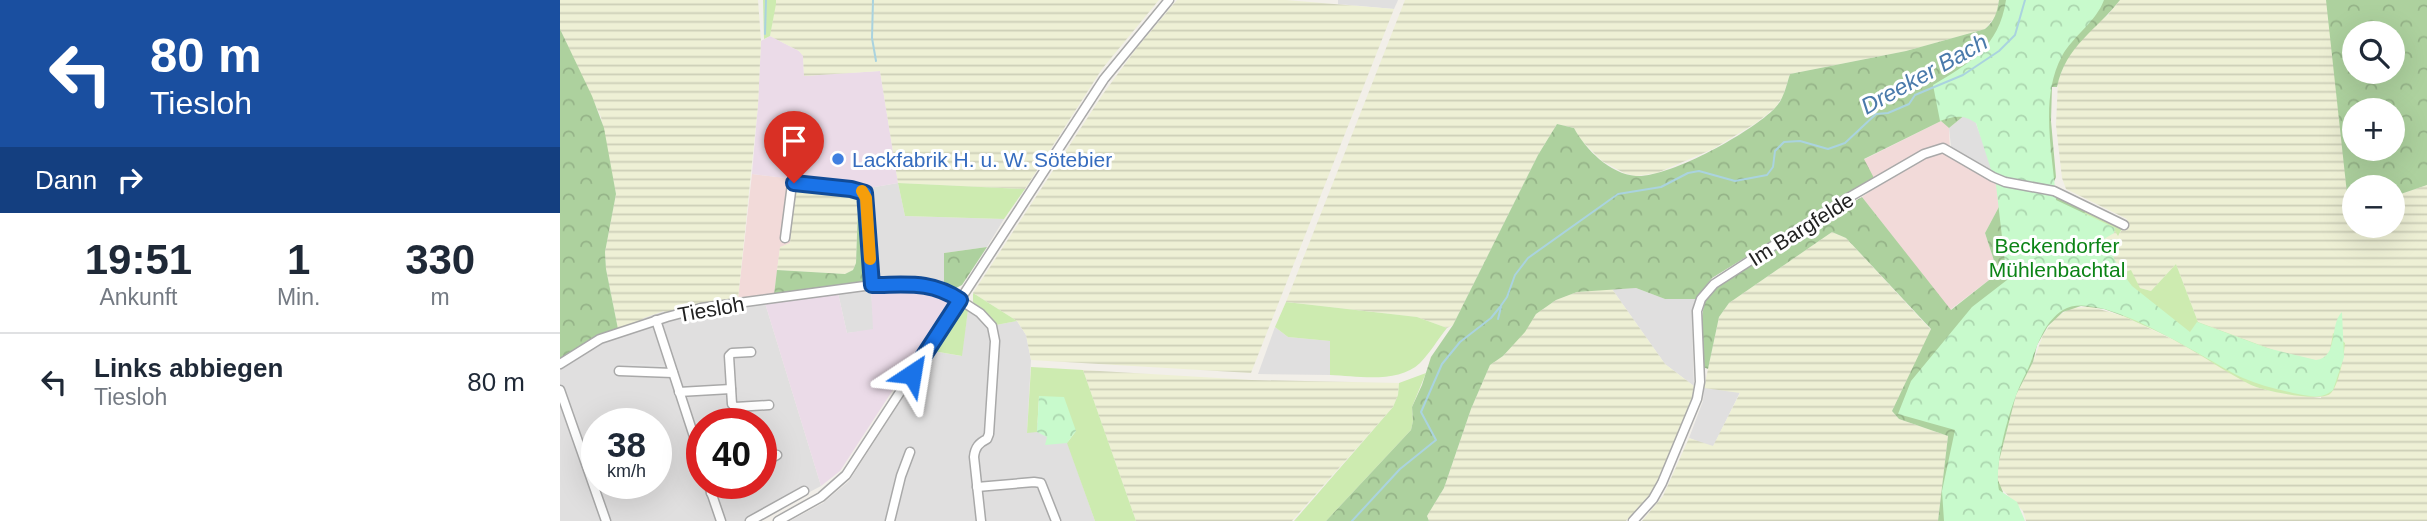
<!DOCTYPE html>
<html lang="de">
<meta charset="utf-8">
<style>
:root{--surface:#fff;--page:#f6f6f7;--text:#1f2937;--muted:#747a83;--line:#e0e1e3}
body{margin:0;font-family:Arial,sans-serif;background:var(--page);color:var(--text);height:100vh;display:flex;flex-direction:column;font-size:26px;white-space:nowrap}
*{box-sizing:border-box;margin:0}
p{font-size:23px;color:var(--muted)}
.icon{flex:none;width:38px;height:38px;fill:none;stroke:currentColor;stroke-width:2;stroke-linecap:round;stroke-linejoin:round}
.map{position:relative;flex:1;overflow:hidden}
.panel{display:flex;flex-direction:column;background:var(--surface);width:560px}
.panel>*{flex:none}
.hud{background:#1a4fa0;color:#fff;overflow:hidden}
.buttons{position:absolute;left:1782px;top:21px;display:grid;gap:14px}
.buttons a{display:grid;place-items:center;width:63px;height:63px;border-radius:50%;background:var(--surface);box-shadow:0 7px 28px #0002;font-size:35px}
.speed{position:absolute;left:21px;top:408px;display:flex;gap:14px;font-size:35px;font-weight:700;text-align:center}
.speed>*{display:grid;place-content:center;width:91px;height:91px;border-radius:50%;background:var(--surface);box-shadow:0 7px 28px #0002;line-height:1}
.speed small{font-size:18px;font-weight:400}
.speed .limit{border:10px solid #d22;background:#fff;color:#111}
.pin{position:absolute;display:grid;place-items:center;width:60px;height:60px;color:#fff;margin:-72px -30px;border-radius:50% 50% 50% 0;rotate:-45deg;box-shadow:0 0 7px #0007}
.pin .icon{rotate:45deg}
.me{position:absolute;width:77px;margin:-38px;rotate:33deg;stroke-linejoin:round;filter:drop-shadow(0 0 5px #0008)}
.turn{display:flex;align-items:center;gap:24px;height:147px;padding:0 35px;font-size:32px}
.turn .icon{width:91px;height:91px;stroke-width:2.5}
.turn b{display:block;font-size:49px;line-height:60px}
.then{display:flex;align-items:center;height:66px;padding:0 35px;background:#0003;gap:14px;font-size:26px}
.eta{display:flex;justify-content:space-evenly;align-items:center;height:119px;text-align:center}
.eta b{font-size:42px;font-weight:800;line-height:49px}
ul{padding:0;list-style:none}
li{display:flex;align-items:center;gap:21px;height:98px;padding:0 35px;border-top:2px solid var(--line)}
li div{flex:1}
li b{display:block;font-size:26px}
li em{font-style:normal}
main{display:flex;flex:1;min-height:0}
.map>svg:first-child{display:block}
.residential{fill:#e0dfdf;fill-rule:evenodd}
.commercial{fill:#f2dad9}
.industrial{fill:#ebdbe8}
.farmland{fill:url(#farmland-rules)}
.grass{fill:#cdebb0}
.forest{fill:url(#forest-crowns);fill-rule:evenodd}
.park{fill:url(#park-crowns)}
.parking{fill:#e2e2e2}
.lines{fill:none;stroke-linecap:round;stroke-linejoin:round}
.stream{stroke:#aad3df;stroke-width:2}
.minor-casing{stroke:#a9a9a9;stroke-width:11}
.minor{stroke:#fff;stroke-width:8}
.route-casing{stroke:#114b97;stroke-width:18}
.route{stroke:#1a73e8;stroke-width:12}
.slow{stroke:#f59e0b;stroke-width:12}
.shop-dot{fill:#3f7fe0;stroke:#fff;stroke-width:2.5}
.labels{text-anchor:middle;dominant-baseline:central;stroke-width:6;stroke-linejoin:round;paint-order:stroke}
.shop-label{font-size:21px;fill:#366cbe;stroke:#fff;text-anchor:start}
.street-label{font-size:21px;fill:#222;stroke:#fff}
.park-label{font-size:21px;fill:#0c8416;stroke:#fff}
.water-label{font-size:23px;font-style:italic;fill:#4a7aab;stroke:#fff}
</style>
<main>
<section class="panel">
<div class="hud">
<div class="turn"><svg class="icon" aria-label="left" viewBox="0 0 24 24"><path d="M17 20v-9H6M10 6l-5 5 5 5"/></svg><div><b>80 m</b>Tiesloh</div></div>
<div class="then">Dann<svg class="icon" aria-label="right" viewBox="0 0 24 24"><path d="M7 20v-9h11M14 6l5 5-5 5"/></svg></div>
</div>
<div class="eta">
<div><b>19:51</b><p>Ankunft</p></div>
<div><b>1</b><p>Min.</p></div>
<div><b>330</b><p>m</p></div>
</div>
<ul>
<li><svg class="icon" aria-label="left" viewBox="0 0 24 24"><path d="M17 20v-9H6M10 6l-5 5 5 5"/></svg><div><b>Links abbiegen</b><p>Tiesloh</p></div><em>80 m</em></li>
</ul>
</section>
<div class="map">
<svg width="1867" height="521" viewBox="0 0 1867 521">
<defs>
<pattern id="farmland-rules" width="6" height="5" patternUnits="userSpaceOnUse" patternTransform="scale(1.75)"><rect width="6" height="5" fill="#eef0d5"/><path d="M0 2.5h6" fill="none" stroke="#ccceb7"/></pattern>
<pattern id="forest-crowns" width="20" height="18" patternUnits="userSpaceOnUse" patternTransform="scale(1.75)"><rect width="20" height="18" fill="#add19e"/><path d="M2 6a3 3 0 1 1 6 0M12 15a3 3 0 1 1 6 0" fill="none" stroke="#95b388"/></pattern>
<pattern id="park-crowns" width="20" height="18" patternUnits="userSpaceOnUse" patternTransform="scale(1.75)"><rect width="20" height="18" fill="#c8facc"/><path d="M2 6a3 3 0 1 1 6 0M12 15a3 3 0 1 1 6 0" fill="none" stroke="#acd6af"/></pattern>
</defs>
<rect width="100%" height="100%" fill="#f2efe9"/>
<g class="residential">
<path d="M 778,0 L 838,0 L 834,9 L 778,4 Z"/>
<path d="M 1411,110 L 1435,175 L 1391,147 L 1389,128 Z"/>
<path d="M 338,183 L 345,216 L 444,219 L 427,247 L 384,253 L 384,282 L 358,282 L 358,287 L 311,289 L 314,330 L 287,333 L 278,293 L 315,279 L 309,188 Z"/>
<path d="M 1076,288 L 1105,299 L 1136,299 L 1132,321 L 1134,386 L 1105,364 L 1052,289 Z"/>
<path d="M 205,303 L 261,486 L 195,521 L 0,521 L 0,364 L 77,323 L 83,318 L 105,311 L 106,314 ZM 37,424 L 96,424 L 96,483 L 37,483 ZM 142,424 L 201,424 L 201,483 L 142,483 Z"/>
<path d="M 408,310 L 420,318 L 429,329 L 436,325 L 457,321 L 466,335 L 471,360 L 467,433 L 504,397 L 508,444 L 535,521 L 230,521 L 263,503 L 289,481 L 373,351 L 401,356 Z"/>
<path d="M 715,327 L 728,337 L 770,341 L 770,375 L 698,374 Z"/>
<path d="M 1144,388 L 1180,392 L 1153,447 L 1129,438 L 1143,401 Z"/>
</g>
<g class="commercial">
<path d="M 1381,121 L 1389,128 L 1390,153 L 1442,184 L 1441,203 L 1425,233 L 1438,273 L 1390,310 L 1302,197 L 1318,186 L 1303,160 Z"/>
<path d="M 192,174 L 235,179 L 230,243 L 220,248 L 214,295 L 178,299 Z"/>
</g>
<g class="industrial">
<path d="M 210,36 L 239,51 L 243,55 L 244,76 L 320,71 L 338,183 L 309,188 L 192,174 L 198,105 L 201,41 Z"/>
<path d="M 358,287 L 358,292 L 375,291 L 384,294 L 388,301 L 387,307 L 280,471 L 261,486 L 205,303 L 278,293 L 287,333 L 313,329 L 311,289 Z"/>
</g>
<g class="farmland">
<path d="M 0,0 L 198,0 L 201,41 L 198,105 L 178,299 L 106,315 L 104,311 L 84,318 L 77,323 L 58,329 L 46,269 L 45,252 L 56,194 L 41,117 L 0,29 Z"/>
<path d="M 216,0 L 599,0 L 542,69 L 465,189 L 338,183 L 320,71 L 244,76 L 243,56 L 239,51 L 210,36 Z"/>
<path d="M 617,0 L 726,0 L 834,9 L 691,373 L 471,360 L 466,335 L 457,321 L 413,293 L 543,94 L 576,49 Z"/>
<path d="M 845,0 L 1439,0 L 1437,14 L 1425,29 L 1346,51 L 1230,74 L 1223,96 L 1215,108 L 1196,123 L 1153,149 L 1097,173 L 1076,176 L 1064,173 L 1042,161 L 1020,139 L 1014,128 L 997,124 L 978,155 L 893,325 L 887,328 L 857,317 L 726,302 Z"/>
<path d="M 1560,0 L 1766,0 L 1768,2 L 1789,211 L 1794,210 L 1794,226 L 1832,226 L 1832,197 L 1867,185 L 1867,521 L 1466,521 L 1463,511 L 1439,486 L 1437,478 L 1439,461 L 1456,395 L 1473,362 L 1483,335 L 1495,318 L 1511,308 L 1532,307 L 1563,316 L 1618,342 L 1693,386 L 1710,391 L 1761,398 L 1773,334 L 1770,351 L 1765,358 L 1758,361 L 1716,351 L 1638,322 L 1616,264 L 1591,291 L 1580,288 L 1562,274 L 1543,238 L 1555,231 L 1559,235 L 1567,219 L 1506,189 L 1502,178 L 1496,125 L 1498,81 L 1506,60 L 1513,49 L 1531,28 L 1548,15 Z"/>
<path d="M 234,187 L 292,193 L 302,199 L 298,206 L 296,263 L 293,270 L 285,274 L 217,270 L 220,247 L 230,243 Z"/>
<path d="M 1272,232 L 1286,238 L 1371,330 L 1332,411 L 1339,419 L 1388,436 L 1378,521 L 1082,521 L 1103,496 L 1129,438 L 1153,446 L 1180,393 L 1144,388 L 1159,317 L 1169,303 Z"/>
<path d="M 1052,289 L 1105,364 L 1134,386 L 1131,405 L 1096,486 L 1085,501 L 1066,521 L 869,521 L 867,516 L 884,488 L 911,409 L 930,365 L 943,356 L 964,332 L 976,314 L 996,300 L 1017,292 Z"/>
<path d="M 523,370 L 692,380 L 839,383 L 838,395 L 833,407 L 732,521 L 576,521 Z"/>
</g>
<g class="grass">
<path d="M 203,0 L 216,0 L 216,4 L 210,36 L 204,39 Z"/>
<path d="M 338,183 L 465,189 L 444,219 L 345,216 Z"/>
<path d="M 1526,210 L 1563,227 L 1558,236 L 1555,231 L 1543,239 L 1562,273 L 1571,270 L 1580,288 L 1591,291 L 1616,264 L 1638,322 L 1716,351 L 1758,361 L 1765,358 L 1770,351 L 1773,333 L 1785,343 C 1784,355 1779,386 1770,394 C 1759,402 1703,391 1691,385 C 1667,373 1645,357 1621,344 C 1603,333 1582,325 1563,316 L 1568,303 L 1472,242 Z"/>
<path d="M 413,293 L 457,321 L 436,325 L 427,313 L 413,302 Z"/>
<path d="M 726,302 L 857,317 L 887,328 C 878,339 870,353 860,363 C 838,384 798,376 770,375 L 770,341 L 728,337 L 715,327 Z"/>
<path d="M 404,310 L 408,310 L 402,356 L 373,351 L 398,313 Z"/>
<path d="M 471,367 L 523,370 L 576,521 L 535,521 L 507,443 L 516,431 L 479,396 L 477,432 L 467,433 Z"/>
<path d="M 866,373 L 852,407 L 853,421 L 851,430 L 766,521 L 734,521 L 833,407 L 838,395 L 839,383 Z"/>
</g>
<g class="forest">
<path d="M 1439,0 L 1474,0 L 1411,110 L 1389,128 L 1381,121 L 1304,159 L 1314,178 L 1152,278 L 1136,299 L 1105,299 L 1076,288 L 1017,292 L 996,300 L 976,314 L 965,332 L 943,356 L 930,365 L 911,409 L 884,488 L 867,516 L 869,521 L 766,521 L 851,430 L 853,421 L 852,407 L 862,385 L 871,357 L 893,325 L 978,155 L 997,124 L 1014,128 C 1025,149 1050,174 1076,176 C 1109,178 1192,132 1215,108 C 1224,99 1226,86 1230,74 L 1346,51 L 1425,29 C 1435,20 1437,13 1439,0 Z"/>
<path d="M 1514,0 L 1560,0 C 1536,31 1506,45 1497,87 L 1492,87 L 1491,121 L 1496,177 L 1493,184 L 1467,142 Z"/>
<path d="M 1766,0 L 1867,0 L 1867,185 L 1832,197 L 1832,187 L 1794,187 L 1794,210 L 1789,212 ZM 1832,33 L 1832,72 L 1794,72 L 1794,33 ZM 1832,110 L 1832,149 L 1794,149 L 1794,110 Z"/>
<path d="M 0,29 L 32,96 L 44,128 L 56,194 L 45,252 L 46,269 L 58,329 L 0,364 Z"/>
<path d="M 1495,195 L 1526,210 L 1518,228 L 1568,303 L 1563,316 L 1544,309 L 1521,306 L 1503,312 L 1488,326 L 1477,345 L 1473,362 L 1456,395 L 1439,461 L 1437,478 L 1443,492 C 1428,521 1411,521 1378,521 L 1388,436 L 1339,419 L 1332,411 L 1371,329 L 1286,238 L 1272,232 L 1169,303 L 1159,317 L 1148,369 L 1143,367 C 1143,348 1139,321 1145,302 C 1153,280 1275,213 1302,197 L 1391,310 L 1438,273 L 1425,233 L 1441,203 Z"/>
<path d="M 302,199 L 306,277 L 303,283 L 214,295 L 217,270 L 285,274 L 293,270 L 296,263 L 298,206 Z"/>
<path d="M 427,247 L 402,285 L 396,288 L 384,282 L 384,253 Z"/>
</g>
<g class="park">
<path d="M 1446,0 L 1544,0 C 1536,22 1513,36 1502,56 C 1479,99 1493,154 1496,200 L 1555,228 L 1554,233 L 1544,239 L 1560,270 L 1572,286 L 1630,332 L 1637,322 L 1707,348 L 1756,360 C 1779,358 1769,324 1782,312 L 1784,357 L 1773,390 C 1761,400 1749,396 1733,393 C 1716,389 1699,385 1683,378 C 1646,361 1541,287 1503,310 C 1480,325 1477,351 1466,373 C 1452,398 1433,463 1439,490 L 1457,502 L 1465,521 L 1384,521 L 1382,491 L 1395,430 L 1338,414 L 1351,381 L 1412,307 L 1447,280 L 1436,185 L 1416,123 C 1403,114 1394,116 1380,121 L 1373,85 C 1410,63 1439,47 1446,0 Z"/>
<path d="M 479,396 L 504,397 L 516,431 L 507,443 L 485,445 L 487,437 L 477,432 Z"/>
</g>
<path class="parking" d="M 60,363 L 105,365 L 105,370 L 60,368 Z"/>
<g class="lines">
<g class="stream">
<path d="M 313,0 L 312,38 L 316,61"/>
<path d="M 205,34 L 206,0"/>
<path d="M 938,319 L 941,307"/>
<path d="M 792,521 L 840,469 L 876,440 L 861,412 L 882,364 L 900,342 L 931,318 L 940,307 L 947,297 L 955,275 L 968,258 L 1058,194 L 1101,187 L 1128,173 L 1139,171 L 1175,181 L 1207,175 L 1213,167 L 1215,151 L 1224,142 L 1240,141 L 1268,149 L 1285,143 L 1316,114 L 1328,113 L 1349,104 L 1355,95 L 1403,75 L 1439,51 L 1455,35 L 1465,0"/>
</g>
<g class="minor-casing">
<g id="minor">
<path d="M 225,238 L 232,184 L 300,190 L 305,193 L 306,198 L 312,285"/>
<path d="M 96,320 L 142,461"/>
<path d="M 191,352 L 172,353 L 169,356 L 172,404 L 175,407 L 209,405"/>
<path d="M 0,364 L 40,339 L 107,317 L 141,308 L 312,285 L 368,285 L 386,291 L 420,313 L 432,326 L 435,341 L 429,434 L 427,439 C 419,443 415,447 414,457 L 421,521"/>
<path d="M 59,371 L 113,373"/>
<path d="M 0,390 L 46,521"/>
<path d="M 119,392 L 171,389"/>
<path d="M 201,464 L 217,455"/>
<path d="M 148,483 L 161,521"/>
<path d="M 417,487 L 474,482 L 481,483 L 496,521"/>
<path d="M 151,493 L 169,483"/>
<path d="M 190,521 L 244,491"/>
<path d="M 218,521 L 261,497 L 286,475 L 544,79 L 609,0"/>
<path d="M 330,521 L 341,476 L 350,452"/>
<path d="M 1073,521 L 1093,499 L 1102,483 L 1137,399 L 1140,382 L 1137,311 L 1141,299 L 1154,284 L 1281,202 L 1364,154 L 1383,148 L 1433,177 L 1445,182 L 1494,191 L 1564,225"/>
</g>
</g>
<use href="#minor" class="minor"/>
</g>
<g class="lines">
<g class="route-casing">
<path id="route" d="M 234,183 L 291,189 L 305,193 L 312,285 C 346,285 370,280 400,300 L 352,374"/>
</g>
<use href="#route" class="route"/>
<path class="slow" d="M 302,191 L 306,198 L 310,259"/>
</g>
<circle class="shop-dot" cx="278" cy="159" r="7"/>
<g class="labels">
<g class="shop-label">
<text x="292" y="159">Lackfabrik H. u. W. Sötebier</text>
</g>
<g class="street-label">
<text transform="translate(1241 229) rotate(-32)">Im Bargfelde</text>
<text transform="translate(151 309) rotate(-10)">Tiesloh</text>
</g>
<g class="park-label">
<text x="1497" y="245">Beckendorfer<tspan x="1497" dy="24">Mühlenbachtal</tspan></text>
</g>
<g class="water-label">
<text transform="translate(1364 74) rotate(-29)">Dreeker Bach</text>
</g>
</g>
</svg>
<div class="buttons">
<a><svg class="icon" aria-label="search" viewBox="0 0 24 24"><circle cx="10" cy="10" r="6"/><path d="M15 15l6 6"/></svg></a>
<a>+</a>
<a>−</a>
</div>
<div class="speed"><div>38<small>km/h</small></div><div class="limit">40</div></div>
<div class="pin" style="left:234px;top:183px;background:#d93025"><svg class="icon" aria-label="arrive" viewBox="0 0 24 24"><path d="M6 21V4h12l-3 4 3 4H6"/></svg></div>
<svg class="me" style="left:352px;top:374px" viewBox="-20 -20 40 40"><path d="M0-17L14 15 0 8-14 15z" fill="#1a73e8" stroke="#fff" stroke-width="4"/></svg>
</div>
</main>
